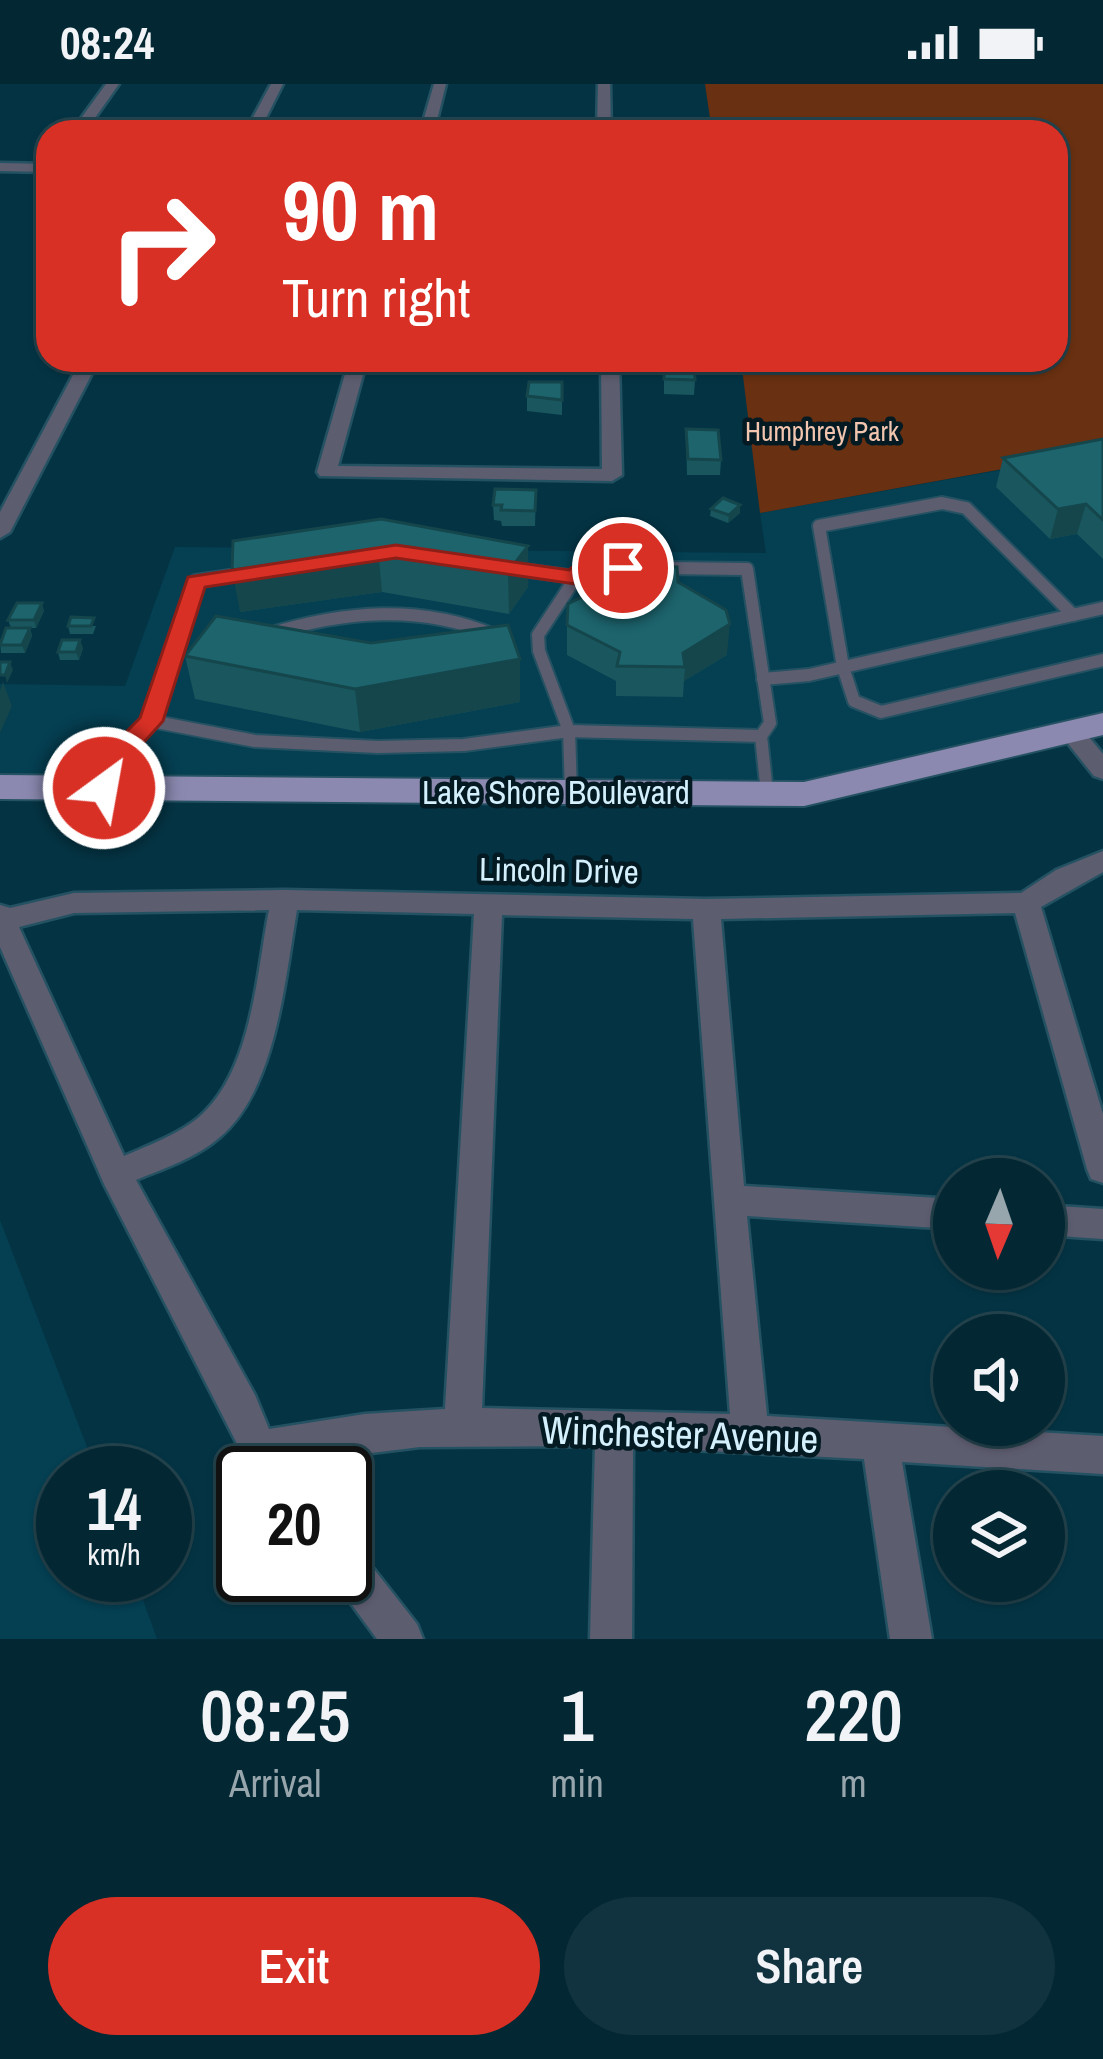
<!DOCTYPE html>
<style>
:root{--surface:#032733;--page:#11333f;--text:#f1f3f6;--muted:#97a5ac;--line:#24444e;--accent:#d93025}
body{margin:0;font-family:"Archivo Narrow",sans-serif;background:var(--page);color:var(--text);height:100vh;display:flex;flex-direction:column;font-size:45px;white-space:nowrap}
*{box-sizing:border-box;margin:0}
p{font-size:39px;color:var(--muted)}
.icon{flex:none;width:66px;height:66px;fill:none;stroke:currentColor;stroke-width:2;stroke-linecap:round;stroke-linejoin:round}
.map{position:relative;height:1555px;overflow:hidden}
.drawer{display:flex;flex-direction:column;background:var(--surface);flex:1}
.drawer>*{flex:none}
.hud{position:absolute;left:36px;top:36px;width:1032px;height:252px;border-radius:36px;box-shadow:0 3px 9px #0004,0 0 0 3px var(--line);background:#d93025;color:#fff;overflow:hidden}
.needle{width:78px;rotate:182deg}
.fabs{position:absolute;left:933px;top:1074px;display:grid;gap:24px}
.fabs a{display:grid;place-items:center;width:132px;height:132px;border-radius:50%;background:var(--surface);box-shadow:0 3px 9px #0004,0 0 0 3px var(--line);font-size:60px}
.speed{position:absolute;left:36px;top:1362px;display:flex;gap:24px;font-size:60px;font-weight:700;text-align:center}
.speed>*{display:grid;place-content:center;width:156px;height:156px;border-radius:50%;background:var(--surface);box-shadow:0 3px 9px #0004,0 0 0 3px var(--line);line-height:1}
.speed small{font-size:30px;font-weight:400}
.speed .limit{border:6px solid #111;border-radius:18px;background:#fff;color:#111}
.pin{position:absolute;display:grid;place-items:center;width:102px;height:102px;color:#fff;margin:-51px;border:6px solid #fff;border-radius:50%;box-shadow:0 3px 12px #0007}
.me{position:absolute;width:132px;margin:-66px;rotate:32deg;stroke-linejoin:round;filter:drop-shadow(0 0 9px #0008)}
.turn{display:flex;align-items:center;gap:42px;height:252px;padding:0 48px;font-size:54px}
.turn .icon{width:156px;height:156px;stroke-width:2.5}
.turn b{display:block;font-size:84px;line-height:102px}
.eta{display:flex;justify-content:space-evenly;align-items:center;height:204px;text-align:center}
.eta b{font-size:72px;font-weight:600;line-height:84px}
.button{display:flex;gap:24px;margin-top:auto;padding:24px 48px}
.button a{flex:1;height:138px;border-radius:72px;background:var(--accent);color:#fff;font-size:48px;font-weight:600;line-height:138px;text-align:center}
.button a+a{background:var(--page);color:var(--text)}
.status{display:flex;justify-content:space-between;align-items:center;height:84px;padding:0 60px;background:var(--surface);direction:ltr}
.status svg{height:33px;fill:currentColor}
.map>svg:first-child{display:block}
.built{fill:#043f52}
.green{fill:#693011}
.lines{fill:none;stroke-linecap:round;stroke-linejoin:round}
.lane-casing{stroke:#255262;stroke-width:16}
.street-casing{stroke:#255262;stroke-width:5}
.primary-casing{stroke:#255262;stroke-width:4}
.lane{stroke:#5d5d70;stroke-width:12}
.street{fill:#5d5d70;fill-rule:evenodd}
.primary{fill:#8b89b0;fill-rule:evenodd}
.wall{fill:#19565e}
.shaded-wall{fill:#14464c}
.building{fill:#1d646d;stroke:#14464c;stroke-width:3}
.route{fill:#d93025;stroke:#8d1f18;stroke-width:3}
.labels{text-anchor:middle;dominant-baseline:central;stroke-width:9;stroke-linejoin:round;paint-order:stroke}
.far-park-label{font-size:27px;fill:#f2c5af;stroke:#031a23}
.street-label{font-size:33px;fill:#d4f0fd;stroke:#031a23}
.near-street-label{font-size:39px;fill:#d4f0fd;stroke:#031a23}
</style>
<div class="status"><b>08:24</b><svg viewBox="0 0 49 12"><path d="M0 12V9h3v3zM5 12V6h3v6zM10 12V3h3v9zM15 12V0h3v12zM26 1h20v11H26zM47 4h2v5h-2z"/></svg></div>
<div class="map">
<svg width="1103" height="1555" viewBox="0 0 1103 1555">
<rect width="100%" height="100%" fill="#043444"/>
<g class="built">
<path d="M 1103,368 L 1103,640 L 804,710 L 0,703 L 0,600 L 125,602 L 175,463 L 766,469 L 760,429 Z"/>
<path d="M 0,1136 L 97,1389 L 63,1389 L 63,1491 L 134,1491 L 157,1555 L 0,1555 Z"/>
</g>
<path class="green" d="M 705,0 L 1103,0 L 1103,367 L 760,429 L 741,276 L 1056,276 L 1056,48 L 712,48 Z"/>
<g class="lines">
<g class="lane-casing">
<g id="lane">
<path d="M 663,484 L 747,485 L 770,639 L 761,652 L 767,709"/>
<path d="M 515,485 L 575,493"/>
<path d="M 1073,531 L 966,424 L 942,419 L 819,442 L 843,583 L 854,617 L 881,628 L 1103,576"/>
<path d="M 269,550 C 344,527 420,520 494,551"/>
<path d="M 763,595 L 809,591 L 1103,524"/>
<path d="M 151,637 L 255,657 L 378,663 L 464,661 L 569,647 L 761,652"/>
<path d="M 103,704 L 116,673 L 151,637 L 196,497 L 250,489"/>
<path d="M 571,708 L 569,647 L 539,567 L 538,551 L 582,484 L 629,484"/>
</g>
</g>
<g class="street-casing">
<g id="street">
<path d="M 106,0 L 119,0 L 85,48 L 71,48 Z"/>
<path d="M 271,0 L 283,0 L 259,48 L 245,48 Z"/>
<path d="M 434,0 L 446,0 L 434,48 L 420,48 Z"/>
<path d="M 598,0 L 610,0 L 611,48 L 597,48 Z"/>
<path d="M 0,79 L 48,80 L 48,88 L 0,87 Z"/>
<path d="M 81,276 L 99,276 L 10,448 L 0,454 L 0,428 Z"/>
<path d="M 349,276 L 367,276 L 338,382 L 602,385 L 601,276 L 619,276 L 622,391 L 612,397 L 320,392 L 317,388 Z"/>
<path d="M 1070,639 L 1079,641 L 1103,670 L 1103,695 L 1094,692 L 1058,647 Z"/>
<path d="M 1103,767 L 1103,788 L 1041,823 L 1103,1030 L 1103,1099 L 1091,1095 L 1087,1085 L 1015,829 L 721,835 L 744,1102 L 954,1115 L 954,1145 L 747,1132 L 767,1332 L 1103,1352 L 1103,1390 L 902,1378 L 932,1555 L 890,1555 L 864,1375 L 633,1363 L 632,1555 L 590,1555 L 595,1362 L 420,1363 L 290,1379 L 294,1389 L 252,1389 L 104,1100 L 0,863 L 0,821 L 10,824 L 74,809 L 285,806 L 706,815 L 1021,809 L 1056,786 ZM 269,826 C 256,892 252,988 198,1034 C 177,1051 149,1061 124,1072 L 19,843 L 74,829 ZM 297,826 L 474,830 L 445,1325 L 365,1330 L 269,1345 L 255,1311 L 136,1096 C 165,1084 196,1074 220,1053 C 276,1006 285,895 297,826 ZM 502,831 L 693,835 L 730,1330 L 482,1324 Z"/>
<path d="M 1044,1121 L 1103,1125 L 1103,1155 L 1044,1151 Z"/>
<path d="M 345,1460 L 359,1466 L 417,1540 L 423,1555 L 377,1555 L 330,1491 L 345,1491 Z"/>
</g>
</g>
<g class="primary-casing">
<path id="primary" d="M 1103,629 L 1103,651 L 804,722 L 0,715 L 0,691 L 804,698 Z"/>
</g>
<use href="#lane" class="lane"/>
<use href="#street" class="street"/>
<use href="#primary" class="primary"/>
</g>
<g class="wall">
<path d="M 664,279 L 695,296 L 694,311 L 664,310 Z"/>
<path d="M 562,298 L 562,331 L 527,327 L 527,312 Z"/>
<path d="M 686,345 L 721,376 L 720,391 L 687,391 Z"/>
<path d="M 1103,355 L 1103,475 L 1077,450 L 1050,455 L 996,403 L 1003,374 Z"/>
<path d="M 536,406 L 535,442 L 502,442 L 501,437 L 494,436 L 493,421 Z"/>
<path d="M 740,421 L 740,429 L 728,439 L 710,432 L 711,425 Z"/>
<path d="M 233,457 L 528,462 L 528,503 L 509,530 L 382,508 L 240,528 Z"/>
<path d="M 678,498 L 727,571 L 684,597 L 683,613 L 616,612 L 616,597 L 567,571 L 567,541 Z"/>
<path d="M 44,527 L 36,544 L 30,544 L 32,552 L 25,569 L 1,569 L 0,556 L 11,544 L 8,536 Z"/>
<path d="M 68,542 L 96,542 L 93,550 L 70,550 Z"/>
<path d="M 371,559 L 520,575 L 520,618 L 360,648 L 195,615 L 185,572 Z"/>
<path d="M 83,564 L 79,576 L 60,576 L 58,568 Z"/>
</g>
<g class="shaded-wall">
<path d="M 1086,420 L 1077,450 L 1050,455 L 1058,425 Z"/>
<path d="M 740,421 L 740,429 L 728,439 L 729,431 Z"/>
<path d="M 528,462 L 528,503 L 509,530 L 508,488 Z"/>
<path d="M 378,466 L 382,508 L 240,528 L 232,486 Z"/>
<path d="M 42,519 L 44,527 L 36,544 L 34,536 Z"/>
<path d="M 730,540 L 727,571 L 684,597 L 685,583 L 683,569 Z"/>
<path d="M 30,544 L 32,552 L 25,569 L 22,561 Z"/>
<path d="M 80,556 L 83,564 L 79,576 L 76,568 Z"/>
<path d="M 520,575 L 520,618 L 360,648 L 355,605 Z"/>
<path d="M 10,578 L 13,586 L 7,599 L 5,591 Z"/>
<path d="M 3,598 L 12,622 L 0,649 L 0,606 Z"/>
</g>
<g class="building">
<path d="M 664,279 L 694,279 L 695,296 L 664,295 Z"/>
<path d="M 529,298 L 562,298 L 562,316 L 527,312 Z"/>
<path d="M 686,345 L 718,346 L 721,376 L 688,375 Z"/>
<path d="M 1103,355 L 1103,436 L 1086,420 L 1058,425 L 1003,374 Z"/>
<path d="M 495,405 L 536,406 L 535,427 L 501,426 L 502,421 L 493,421 Z"/>
<path d="M 723,414 L 740,421 L 729,431 L 711,425 Z"/>
<path d="M 381,435 L 528,462 L 508,488 L 378,466 L 232,486 L 233,457 Z"/>
<path d="M 615,481 L 677,483 L 678,498 L 726,526 L 730,540 L 683,569 L 685,583 L 617,582 L 620,568 L 567,541 L 568,520 L 615,496 Z"/>
<path d="M 17,519 L 42,519 L 34,536 L 8,536 Z"/>
<path d="M 216,532 L 371,559 L 508,541 L 520,575 L 355,605 L 185,572 Z"/>
<path d="M 71,533 L 94,534 L 91,542 L 68,542 Z"/>
<path d="M 6,544 L 30,544 L 22,561 L 0,561 Z"/>
<path d="M 62,556 L 80,556 L 76,568 L 58,568 Z"/>
<path d="M 0,578 L 10,578 L 5,591 L 0,591 Z"/>
</g>
<path class="route" d="M 396,461 L 569,486 C 582,472 620,473 634,484 L 623,491 L 588,491 L 575,500 L 396,474 L 205,503 L 163,637 L 127,677 L 113,710 L 94,710 L 91,704 L 107,667 L 140,634 L 188,493 Z"/>
<g class="labels">
<g class="far-park-label">
<text x="822" y="347">Humphrey Park</text>
</g>
<g class="street-label">
<text x="556" y="708">Lake Shore Boulevard</text>
<text transform="translate(559 786) rotate(1)">Lincoln Drive</text>
</g>
<g class="near-street-label">
<text transform="translate(680 1350) rotate(2)">Winchester Avenue</text>
</g>
</g>
</svg>
<div class="fabs">
<a><svg class="needle" viewBox="-14 -14 28 28"><path d="M0-13l5 13h-10z" fill="#e53935"/><path d="M0 13l5-13h-10z" fill="#97a5ac"/></svg></a>
<a><svg class="icon" aria-label="sound" viewBox="0 0 24 24"><path d="M4 9h4l5-4v14l-5-4H4zM17 9q2 3 0 6"/></svg></a>
<a><svg class="icon" aria-label="layers" viewBox="0 0 24 24"><path d="M12 4l9 5-9 5-9-5zM3 14l9 5 9-5"/></svg></a>
</div>
<div class="speed"><div>14<small>km/h</small></div><div class="limit">20</div></div>
<div class="pin" style="left:623px;top:484px;background:#d93025"><svg class="icon" aria-label="arrive" viewBox="0 0 24 24"><path d="M6 21V4h12l-3 4 3 4H6"/></svg></div>
<svg class="me" style="left:104px;top:704px" viewBox="-20 -20 40 40"><circle r="17" fill="#d93025" stroke="#fff" stroke-width="3"/><path d="M0-11L8 9 0 5-8 9z" fill="#fff"/></svg>
<div class="hud">
<div class="turn"><svg class="icon" aria-label="right" viewBox="0 0 24 24"><path d="M7 20v-9h11M14 6l5 5-5 5"/></svg><div><b>90 m</b>Turn right</div></div>
</div>
</div>
<section class="drawer">
<div class="eta">
<div><b>08:25</b><p>Arrival</p></div>
<div><b>1</b><p>min</p></div>
<div><b>220</b><p>m</p></div>
</div>
<div class="button"><a>Exit</a><a>Share</a></div>
</section>
